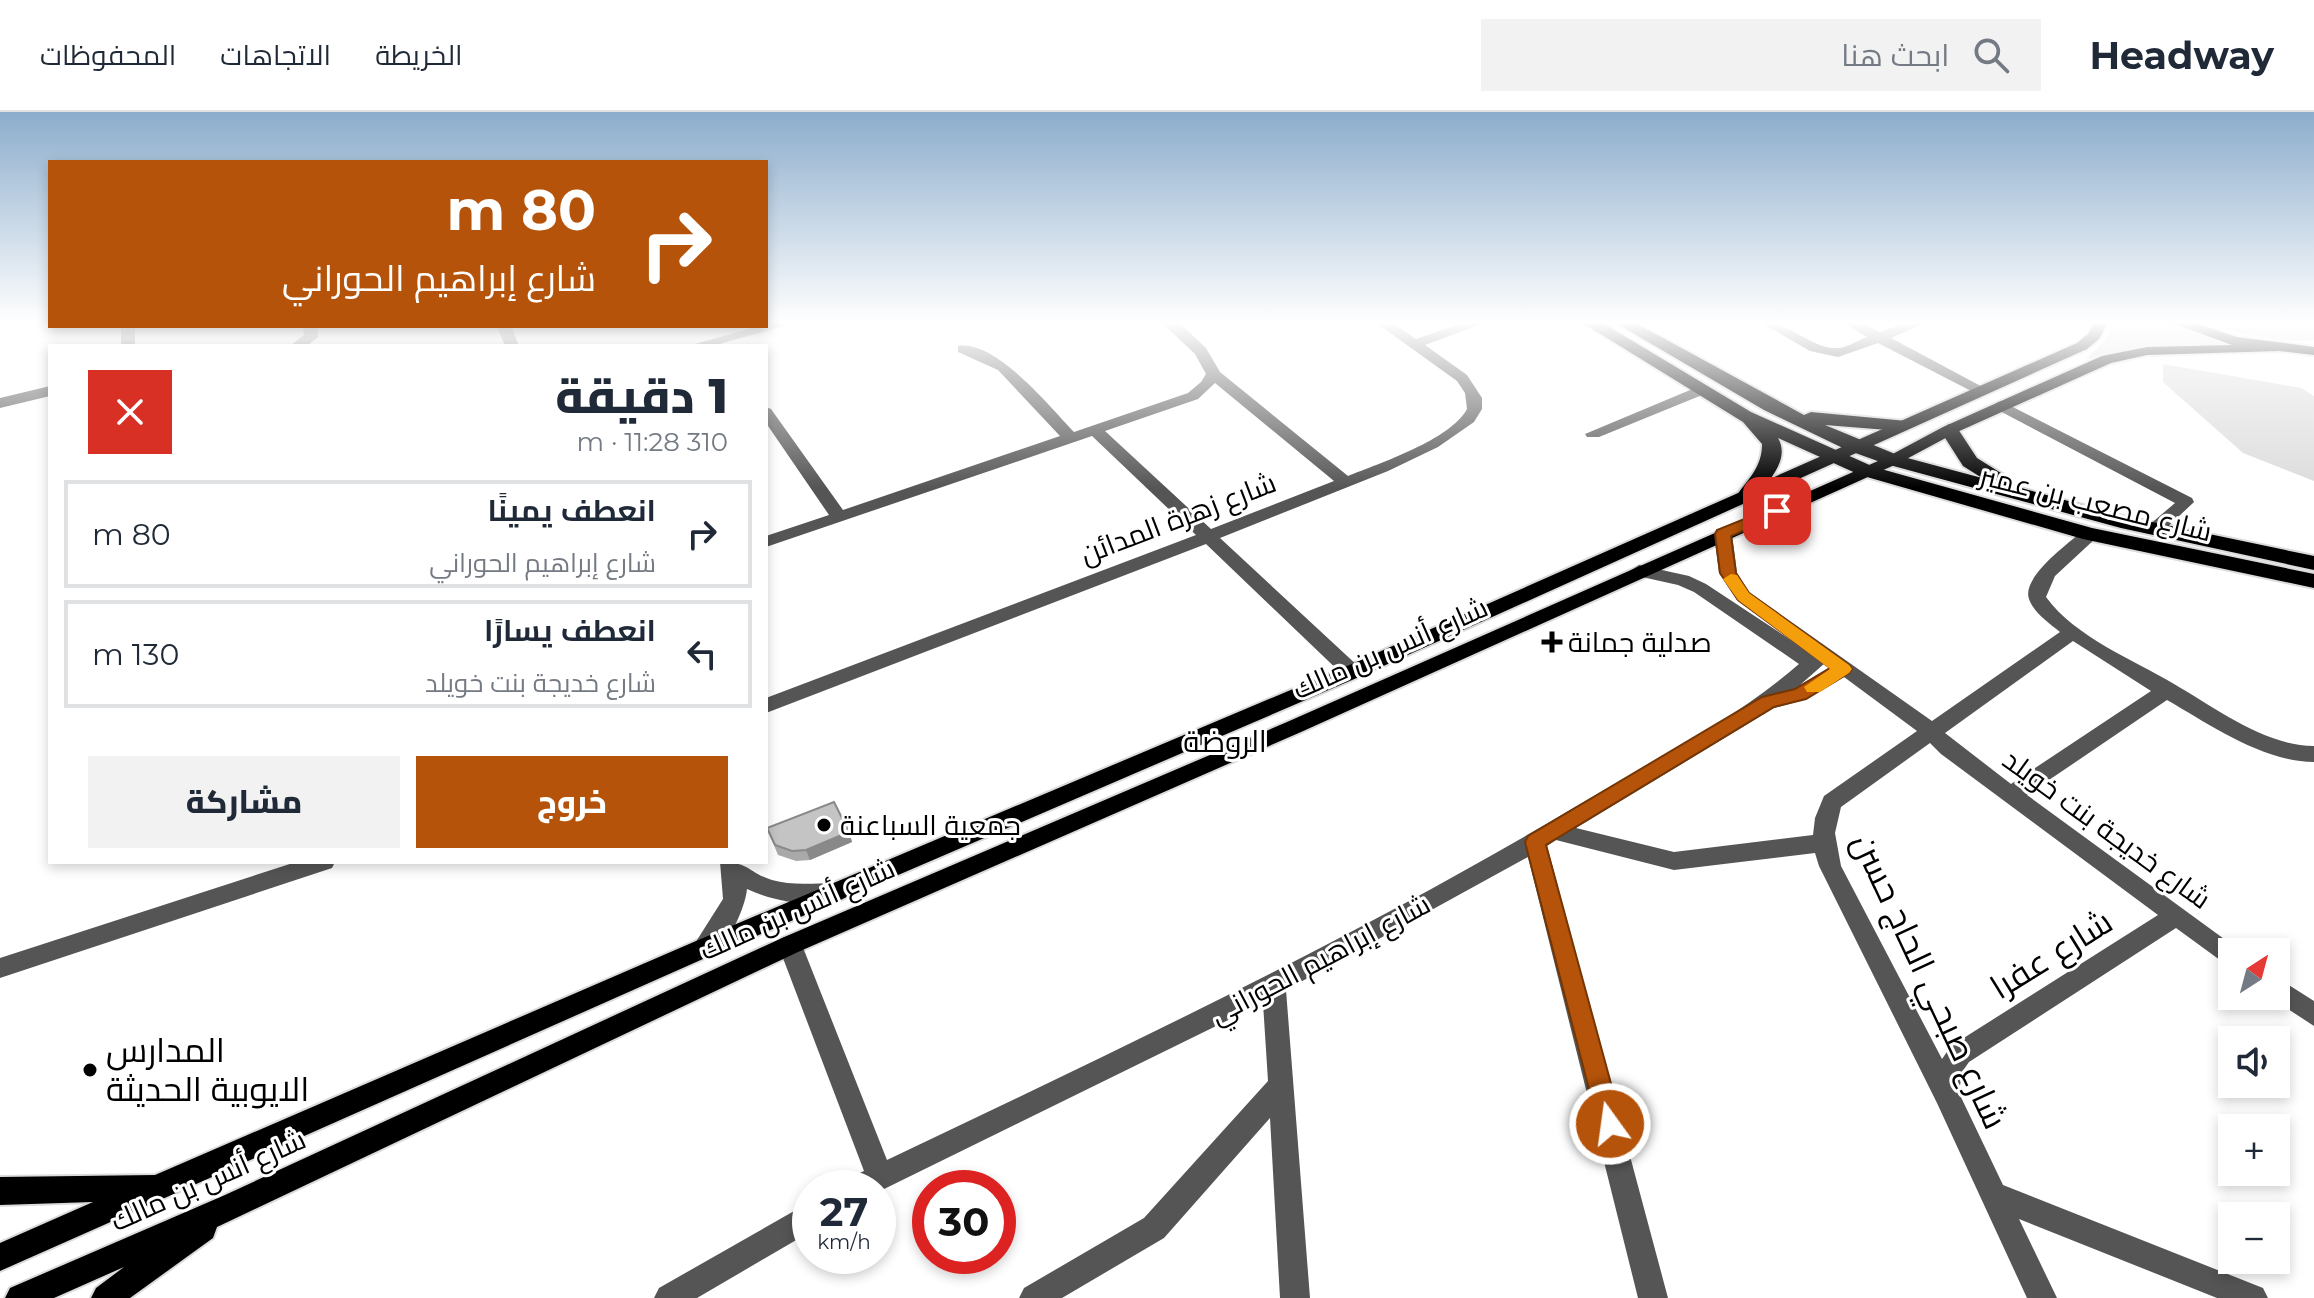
<!DOCTYPE html>
<html lang="ar">
<meta charset="utf-8">
<style>
:root{--surface:#fff;--page:#f2f2f3;--text:#1f2937;--muted:#747a83;--line:#e0e1e3;--accent:#b45309}
body{margin:0;font-family:Montserrat,Cairo,sans-serif;background:var(--page);color:var(--text);direction:rtl;height:100vh;display:flex;flex-direction:column;font-size:30px;white-space:nowrap}
*{box-sizing:border-box;margin:0}
p{font-size:26px;color:var(--muted)}
.icon{flex:none;width:44px;height:44px;fill:none;stroke:currentColor;stroke-width:2;stroke-linecap:round;stroke-linejoin:round}
.map{position:relative;flex:1;overflow:hidden;direction:ltr}
.drawer{position:absolute;left:48px;top:232px;width:720px;height:520px;display:flex;flex-direction:column;background:var(--surface);border-radius:0px;box-shadow:0 4px 12px #0003;direction:rtl}
.drawer>*{flex:none}
.banner{position:absolute;left:48px;top:48px;width:720px;height:168px;border-radius:0px;box-shadow:0 4px 12px #0003;direction:rtl;background:#b45309;color:#fff;overflow:hidden}
.needle{width:52px;rotate:36deg}
.controls{position:absolute;left:2218px;top:826px;display:grid;gap:16px}
.controls a{display:grid;place-items:center;width:72px;height:72px;border-radius:0px;background:var(--surface);box-shadow:0 4px 12px #0003;font-size:40px}
.speed{position:absolute;left:792px;top:1058px;display:flex;gap:16px;font-size:40px;font-weight:700;text-align:center}
.speed>*{display:grid;place-content:center;width:104px;height:104px;border-radius:50%;background:var(--surface);box-shadow:0 4px 12px #0003;line-height:1}
.speed small{font-size:20px;font-weight:400}
.speed .limit{border:12px solid #d22;background:#fff;color:#111}
.pin{position:absolute;display:grid;place-items:center;width:68px;height:68px;color:#fff;margin:-34px;border-radius:16px;box-shadow:0 4px 12px #0006}
.me{position:absolute;width:88px;margin:-44px;rotate:346deg;stroke-linejoin:round;filter:drop-shadow(0 0 6px #0008)}
.turn{display:flex;align-items:center;gap:28px;height:168px;padding:0 40px;font-size:36px}
.turn .icon{width:104px;height:104px;stroke-width:2.5}
.turn b{display:block;font-size:56px;line-height:68px}
.round{display:grid;place-items:center;flex:none;width:84px;height:84px;border-radius:0px;background:var(--page)}
.summary{display:flex;align-items:center;justify-content:space-between;height:136px;padding:0 40px}
h1{font-size:48px;font-weight:800;line-height:60px}
.action{display:flex;gap:16px;margin-top:auto;padding:16px 40px}
.action a{flex:1;height:92px;border-radius:0px;background:var(--accent);color:#fff;font-size:32px;font-weight:800;line-height:92px;text-align:center}
.action a+a{background:var(--page);color:var(--text)}
ul{padding:0;list-style:none}
li{display:flex;align-items:center;gap:24px;height:108px;margin:0 16px 12px;padding:0 24px;border:4px solid var(--line);border-radius:0px}
li div{flex:1}
li b{display:block;font-size:30px}
li em{font-style:normal}
header{display:flex;align-items:center;gap:48px;box-sizing:border-box;height:112px;padding:0 40px;background:var(--surface);border-bottom:2px solid var(--line)}
header strong{font-size:38px}
nav{display:flex;gap:44px;margin-inline-start:auto;font-size:28px}
.search{width:560px;height:72px;background:var(--page);display:flex;align-items:center;gap:20px;box-sizing:border-box;padding:0 28px;border-radius:0px;color:var(--muted);font-size:30px}
.map>svg:first-child{display:block}
.green{fill:#dcdcdc}
.lines{fill:none;stroke-linecap:round;stroke-linejoin:round}
.major-casing{stroke:#dbdbdb;stroke-width:4}
.highway-casing{stroke:#dbdbdb;stroke-width:4}
.minor{fill:#555;fill-rule:evenodd}
.major{fill:#000;fill-rule:evenodd}
.highway{fill:#000;fill-rule:evenodd}
.wall{fill:#a9a9a9}
.shaded-wall{fill:#898989}
.building{fill:#c4c4c4;stroke:#898989;stroke-width:2}
.route{fill:#b45309;stroke:#753606;stroke-width:2}
.slow{fill:#f59e0b}
.poi-dot{fill:#000;stroke:#fff;stroke-width:3}
.labels{text-anchor:middle;dominant-baseline:central;stroke-width:6;stroke-linejoin:round;paint-order:stroke}
.street-label{font-size:28px;fill:#000;stroke:#fff}
.poi-label{font-size:28px;fill:#000;stroke:#fff;text-anchor:start}
.neighbourhood-label{font-size:30px;fill:#000;stroke:#fff}
.near-street-label{font-size:34px;fill:#000;stroke:#fff}
.near-poi-label{font-size:34px;fill:#000;stroke:#fff;text-anchor:start}
</style>
<header>
<strong>Headway</strong>
<div class="search"><svg class="icon" aria-label="search" viewBox="0 0 24 24"><circle cx="10" cy="10" r="6"/><path d="M15 15l6 6"/></svg>ابحث هنا</div>
<nav><a>الخريطة</a><a>الاتجاهات</a><a>المحفوظات</a></nav>
</header>
<div class="map">
<svg width="2314" height="1186" viewBox="0 0 2314 1186">
<rect width="100%" height="100%" fill="#fff"/>
<g class="green">
<path d="M 2112,210 L 2164,210 L 2238,233 L 2135,238 L 2086,247 C 2096,237 2112,225 2112,210 Z"/>
<path d="M 2202,210 L 2314,210 L 2314,228 C 2276,231 2238,222 2202,210 Z"/>
<path d="M 2163,252 L 2301,276 L 2314,284 L 2314,369 L 2243,341 L 2163,270 Z"/>
</g>
<g class="lines">
<g class="major-casing">
<g id="major">
<path d="M 2094,210 L 2108,210 L 2099,227 L 2087,237 L 1359,565 L 712,843 L 0,1159 L 0,1131 L 93,1090 L 0,1093 L 0,1065 L 155,1063 L 696,829 L 1345,555 L 2077,231 L 2088,222 Z"/>
<path d="M 2170,210 L 2191,210 L 2237,225 L 2314,235 L 2314,243 L 2279,239 L 2147,243 L 2111,251 L 1955,321 L 1899,351 L 1301,620 L 798,840 L 217,1115 L 213,1126 L 130,1186 L 91,1186 L 96,1176 L 124,1155 L 54,1186 L 5,1186 L 10,1176 L 225,1083 L 782,826 L 1287,610 L 1887,345 L 1943,315 L 2102,244 L 2147,235 L 2232,233 Z"/>
</g>
</g>
<g class="highway-casing">
<g id="highway">
<path d="M 1581,210 L 1601,210 L 1751,300 L 1874,355 L 2092,416 L 2314,462 L 2314,476 L 2083,427 L 1860,363 L 1778,326 C 1791,348 1767,371 1754,387 L 1740,387 L 1737,383 C 1749,366 1762,355 1762,332 L 1743,310 Z"/>
<path d="M 1614,210 L 1634,210 L 1804,303 L 1811,300 L 1907,309 L 1909,313 L 1900,319 L 1825,313 L 1900,344 L 1982,366 L 1963,354 L 1940,318 L 1949,312 L 1956,314 L 1977,346 L 2009,366 L 2012,370 L 2010,373 L 2123,404 L 2314,444 L 2314,458 L 2121,416 L 1886,352 L 1847,338 L 1764,298 Z"/>
</g>
</g>
<g class="minor">
<path d="M 774,210 L 798,210 L 712,234 L 688,234 Z"/>
<path d="M 1161,210 L 1177,210 L 1187,218 L 1206,236 L 1220,260 L 1348,364 C 1380,351 1450,328 1467,297 L 1465,281 L 1457,269 L 1375,210 L 1391,210 L 1416,227 L 1466,210 L 1487,210 L 1425,233 L 1467,263 L 1482,286 L 1482,297 L 1474,310 L 1438,335 L 1388,359 L 1220,426 L 1359,555 L 1362,560 L 1359,565 L 1345,565 L 1206,432 L 766,601 L 766,586 L 1196,423 L 1092,324 L 766,435 L 766,424 L 829,403 L 766,311 L 766,295 L 771,297 L 843,398 L 1060,324 L 998,258 L 958,240 L 958,234 C 996,228 1049,294 1074,320 L 1188,281 L 1201,270 L 1206,262 L 1195,242 ZM 1215,271 L 1334,369 L 1211,417 L 1105,319 L 1198,287 Z"/>
<path d="M 1760,210 C 1791,210 1813,238 1837,236 C 1847,236 1858,228 1867,225 L 1842,210 L 1860,210 L 1880,220 L 1908,210 L 1928,210 L 1891,226 L 1990,279 L 1987,282 L 1977,282 L 1878,231 L 1838,245 L 1810,239 Z"/>
<rect x="121" y="214" width="14" height="20"/>
<path d="M 303,214 L 317,214 L 318,225 L 307,234 L 290,234 L 304,223 Z"/>
<path d="M 497,214 L 511,214 L 519,234 L 505,234 Z"/>
<path d="M 1702,273 L 1710,278 L 1707,281 L 1599,325 L 1587,325 L 1585,322 Z"/>
<path d="M 50,274 L 50,284 L 0,296 L 0,286 Z"/>
<path d="M 2001,289 L 2192,386 L 2194,390 L 2160,422 L 2148,422 L 2145,418 L 2148,414 L 2175,391 L 1996,297 L 1996,291 Z"/>
<path d="M 1723,417 L 1732,422 L 1737,461 L 1749,480 L 1932,609 L 2060,520 C 2049,511 2034,501 2029,487 C 2021,465 2070,430 2084,418 L 2096,418 L 2099,422 L 2096,426 L 2055,464 L 2046,485 C 2075,525 2132,547 2174,572 C 2214,595 2265,634 2314,634 L 2314,650 C 2263,650 2209,612 2167,588 L 2027,683 L 2242,840 L 2232,840 L 2232,854 L 2224,851 L 2176,816 L 1969,950 L 1962,960 L 1959,981 L 2003,1073 L 2263,1176 L 2268,1186 L 2217,1186 L 2019,1107 L 2057,1186 L 2027,1186 L 1937,991 L 1819,754 L 1815,741 L 1674,758 L 1556,728 L 1547,734 L 1668,1186 L 1638,1186 L 1528,745 L 1286,878 L 1310,1186 L 1280,1186 L 1270,1006 L 1164,1126 L 1062,1186 L 1019,1186 L 1024,1176 L 1144,1106 L 1268,969 L 1263,891 L 878,1080 L 878,1076 L 843,1076 L 847,1066 L 864,1059 L 778,833 L 782,826 L 790,823 L 798,826 L 802,833 L 887,1048 C 1120,937 1353,827 1575,695 C 1651,650 1732,610 1799,552 L 1694,480 L 1678,473 L 1633,463 L 1630,459 L 1639,453 L 1689,464 L 1706,472 L 1806,538 L 1737,488 L 1719,461 L 1714,422 ZM 2073,529 L 2151,579 L 2011,672 L 1945,621 ZM 1825,551 L 1830,555 L 1800,573 ZM 1844,565 L 1917,619 L 1824,684 L 1815,706 L 1813,723 L 1674,740 L 1576,716 L 1774,596 L 1807,587 ZM 1930,631 L 1941,642 L 2158,803 L 1951,934 L 1942,947 L 1841,754 L 1835,721 L 1841,695 Z"/>
<path d="M 296,750 L 335,750 L 332,756 L 0,866 L 0,846 Z"/>
<path d="M 720,750 C 750,750 747,760 772,768 C 792,774 815,771 835,771 L 843,773 L 846,780 L 843,787 C 814,797 775,790 747,777 C 745,799 721,852 696,843 L 692,836 L 723,787 Z"/>
<path d="M 2276,865 L 2314,889 L 2314,914 L 2268,884 L 2276,884 Z"/>
<path d="M 810,1090 L 810,1120 L 697,1186 L 654,1186 L 659,1176 Z"/>
</g>
<use href="#major" class="major"/>
<use href="#highway" class="highway"/>
</g>
<path class="wall" d="M 767,716 L 849,720 L 852,730 L 810,748 L 796,749 L 778,743 Z"/>
<path class="shaded-wall" d="M 849,720 L 852,730 L 810,748 L 806,738 Z"/>
<path class="building" d="M 834,690 L 849,720 L 806,738 L 792,739 L 775,733 L 767,716 Z"/>
<linearGradient id="sky" x2="0" y2="1"><stop stop-color="#8cadcc"/><stop offset="0.56" stop-color="#fff"/><stop offset="1" stop-color="#fff" stop-opacity="0"/></linearGradient>
<rect width="2314" height="376" fill="url(#sky)"/>
<path class="route" d="M 1777,394 L 1782,395 L 1782,402 L 1731,424 L 1736,461 L 1749,481 L 1849,553 L 1852,557 L 1849,561 L 1806,587 L 1774,595 L 1546,733 L 1622,1012 L 1619,1020 L 1610,1023 L 1601,1020 L 1598,1012 L 1525,730 L 1528,724 L 1762,585 L 1795,577 L 1830,556 L 1738,488 L 1720,461 L 1715,422 L 1717,418 Z"/>
<path class="slow" d="M 1731,462 L 1737,463 L 1749,481 L 1849,553 L 1852,557 L 1849,561 L 1820,580 L 1807,580 L 1804,575 L 1830,557 L 1738,488 L 1723,467 Z"/>
<g class="poi-dot">
<path d="M1548 518h8v8h8v8h-8v8h-8v-8h-8v-8h8z"/>
<circle cx="824" cy="713" r="8"/>
<circle cx="90" cy="958" r="8"/>
</g>
<g class="labels">
<g class="street-label">
<text transform="translate(2096 391) rotate(14)">شارع مصعب بن عمير</text>
<text transform="translate(1178 406) rotate(-21)">شارع زهرة المدائن</text>
<text transform="translate(1390 536) rotate(-24)">شارع أنس بن مالك</text>
<text transform="translate(2107 717) rotate(36)">شارع خديجة بنت خويلد</text>
<text transform="translate(797 797) rotate(-24)">شارع أنس بن مالك</text>
<text transform="translate(1320 847) rotate(-28)">شارع إبراهيم الحوراني</text>
<text transform="translate(208 1068) rotate(-24)">شارع أنس بن مالك</text>
</g>
<g class="poi-label">
<text x="1568" y="530">صدلية جمانة</text>
<text x="840" y="713">جمعية السباعنة</text>
</g>
<g class="neighbourhood-label">
<text x="1225" y="629">الروضة</text>
</g>
<g class="near-street-label">
<text transform="translate(2051 842) rotate(-32)">شارع عفرا</text>
<text transform="translate(1930 869) rotate(65)">شارع صبحي الحاج حسن</text>
</g>
<g class="near-poi-label">
<text x="106" y="938">المدارس<tspan x="106" dy="39">الايوبية الحديثة</tspan></text>
</g>
</g>
</svg>
<div class="controls">
<a><svg class="needle" viewBox="-14 -14 28 28"><path d="M0-13l5 13h-10z" fill="#e53935"/><path d="M0 13l5-13h-10z" fill="#747a83"/></svg></a>
<a><svg class="icon" aria-label="sound" viewBox="0 0 24 24"><path d="M4 9h4l5-4v14l-5-4H4zM17 9q2 3 0 6"/></svg></a>
<a>+</a>
<a>−</a>
</div>
<div class="speed"><div>27<small>km/h</small></div><div class="limit">30</div></div>
<div class="pin" style="left:1777px;top:399px;background:#d93025"><svg class="icon" aria-label="arrive" viewBox="0 0 24 24"><path d="M6 21V4h12l-3 4 3 4H6"/></svg></div>
<svg class="me" style="left:1610px;top:1012px" viewBox="-20 -20 40 40"><circle r="17" fill="#b45309" stroke="#fff" stroke-width="3"/><path d="M0-11L8 9 0 5-8 9z" fill="#fff"/></svg>
<div class="banner">
<div class="turn"><svg class="icon" aria-label="right" viewBox="0 0 24 24"><path d="M7 20v-9h11M14 6l5 5-5 5"/></svg><div><b>80 m</b>شارع إبراهيم الحوراني</div></div>
</div>
<section class="drawer">
<div class="summary"><div><h1>1 دقيقة</h1><p>310 m · 11:28</p></div><a class="round" style="background:#d93025;color:#fff"><svg class="icon" aria-label="close" viewBox="0 0 24 24"><path d="M6 6l12 12M18 6L6 18"/></svg></a></div>
<ul>
<li><svg class="icon" aria-label="right" viewBox="0 0 24 24"><path d="M7 20v-9h11M14 6l5 5-5 5"/></svg><div><b>انعطف يمينًا</b><p>شارع إبراهيم الحوراني</p></div><em>80 m</em></li>
<li><svg class="icon" aria-label="left" viewBox="0 0 24 24"><path d="M17 20v-9H6M10 6l-5 5 5 5"/></svg><div><b>انعطف يسارًا</b><p>شارع خديجة بنت خويلد</p></div><em>130 m</em></li>
</ul>
<div class="action"><a>خروج</a><a>مشاركة</a></div>
</section>
</div>
